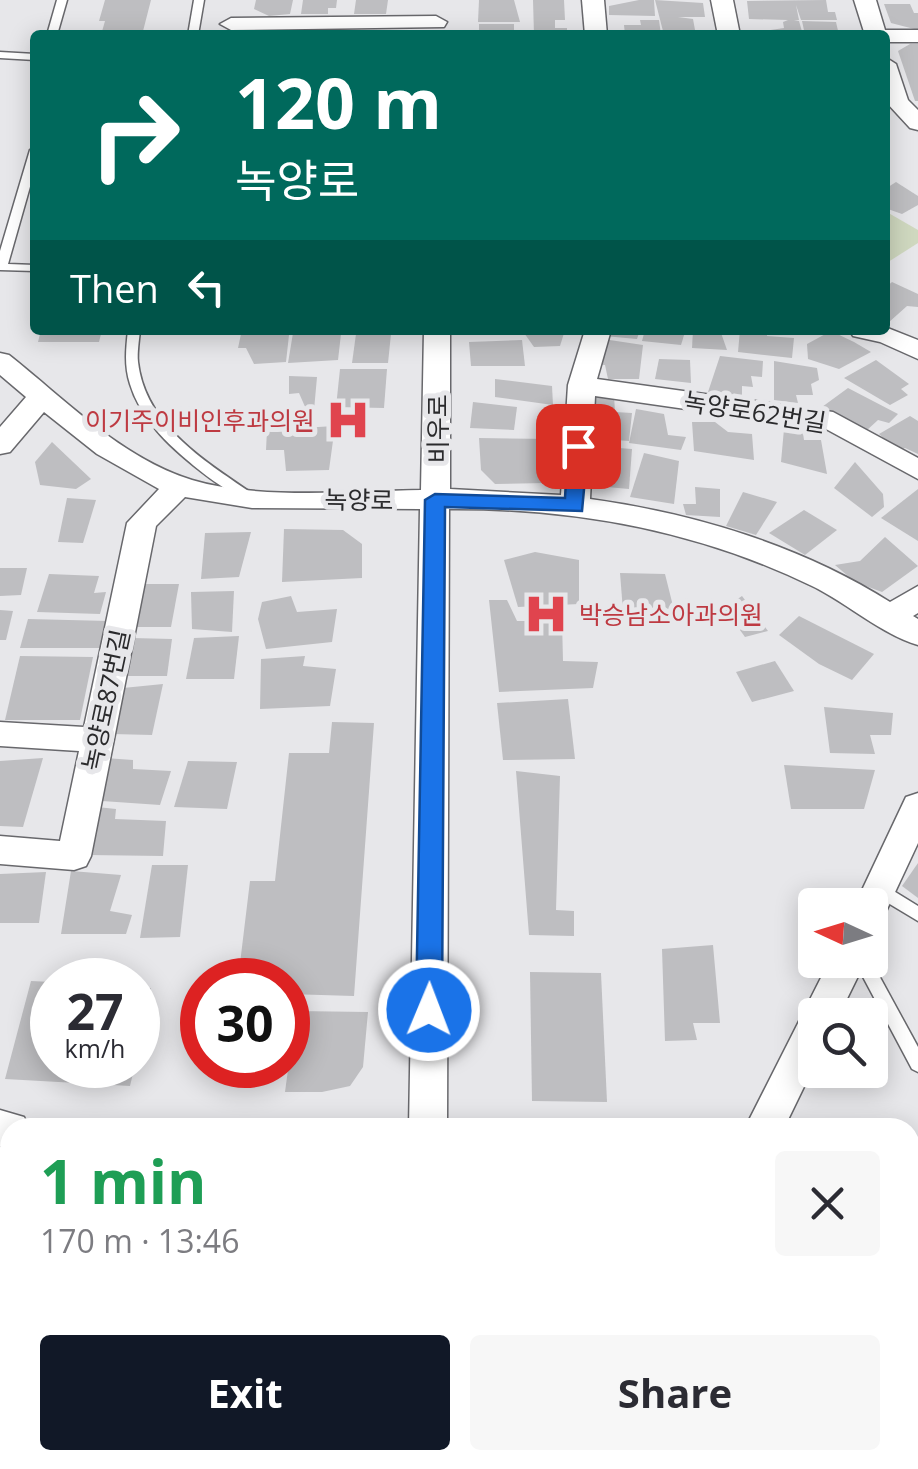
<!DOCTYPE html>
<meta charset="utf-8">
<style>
:root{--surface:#fff;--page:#f7f7f7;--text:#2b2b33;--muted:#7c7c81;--accent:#111827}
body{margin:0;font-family:"Open Sans","Noto Sans KR",sans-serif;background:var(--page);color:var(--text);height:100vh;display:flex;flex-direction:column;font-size:38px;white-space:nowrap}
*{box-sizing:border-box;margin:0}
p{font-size:32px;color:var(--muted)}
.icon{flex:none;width:55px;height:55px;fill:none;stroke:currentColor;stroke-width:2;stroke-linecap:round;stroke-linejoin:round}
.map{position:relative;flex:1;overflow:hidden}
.drawer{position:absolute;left:0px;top:1118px;width:920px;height:352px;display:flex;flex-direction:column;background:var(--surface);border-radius:30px 30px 0 0;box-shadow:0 5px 25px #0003}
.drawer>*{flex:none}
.hud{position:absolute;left:30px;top:30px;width:860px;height:305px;border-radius:10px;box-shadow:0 5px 25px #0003;background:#00695c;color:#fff;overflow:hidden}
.needle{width:65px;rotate:274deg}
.buttons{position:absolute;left:798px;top:888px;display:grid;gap:20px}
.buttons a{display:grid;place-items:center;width:90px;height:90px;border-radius:10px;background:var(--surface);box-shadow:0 5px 25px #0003;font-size:50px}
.speed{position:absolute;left:30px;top:958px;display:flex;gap:20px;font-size:50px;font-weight:700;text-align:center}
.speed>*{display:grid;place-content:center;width:130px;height:130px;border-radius:50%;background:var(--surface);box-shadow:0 5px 25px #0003;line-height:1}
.speed small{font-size:25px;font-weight:400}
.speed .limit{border:15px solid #d22;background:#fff;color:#111}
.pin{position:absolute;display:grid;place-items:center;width:85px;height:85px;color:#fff;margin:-42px;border-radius:20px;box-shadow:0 5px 15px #0006}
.me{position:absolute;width:110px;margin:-55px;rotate:1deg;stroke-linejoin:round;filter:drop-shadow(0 0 8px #0008)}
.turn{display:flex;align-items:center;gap:35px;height:210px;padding:0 40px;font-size:45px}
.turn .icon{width:130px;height:130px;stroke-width:2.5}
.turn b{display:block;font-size:70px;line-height:85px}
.then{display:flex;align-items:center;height:95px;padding:0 40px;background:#0003;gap:20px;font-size:38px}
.round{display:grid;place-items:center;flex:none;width:105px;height:105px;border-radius:10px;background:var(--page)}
.summary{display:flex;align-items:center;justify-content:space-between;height:170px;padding:0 40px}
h1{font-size:60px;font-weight:700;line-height:75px;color:#1e9e55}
.primary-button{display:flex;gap:20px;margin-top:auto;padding:20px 40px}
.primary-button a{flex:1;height:115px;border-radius:10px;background:var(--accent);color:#fff;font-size:40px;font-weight:700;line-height:115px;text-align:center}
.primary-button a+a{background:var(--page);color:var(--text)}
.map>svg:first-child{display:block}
.green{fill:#cfd8bf}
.building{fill:#bebec1}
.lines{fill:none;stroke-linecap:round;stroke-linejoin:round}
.lane-casing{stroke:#68686c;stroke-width:3}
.street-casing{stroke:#68686c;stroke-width:3}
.lane{fill:#fff;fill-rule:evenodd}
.street{fill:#fff;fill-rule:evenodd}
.route{fill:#1a73e8;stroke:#114b97;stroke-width:2.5}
.labels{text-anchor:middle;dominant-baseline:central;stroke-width:10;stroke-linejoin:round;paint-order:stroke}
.street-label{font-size:25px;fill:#2a2a2c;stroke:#e7e7ea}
.health-label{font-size:25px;fill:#be3a42;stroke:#e7e7ea;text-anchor:end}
</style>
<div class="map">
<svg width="918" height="1469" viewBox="0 0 918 1469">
<rect width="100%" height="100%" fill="#e7e7ea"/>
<path class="green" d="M 885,211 L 918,230 L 918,243 L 885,264 Z"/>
<g class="building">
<path d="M 105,0 L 151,0 L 142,35 L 101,35 L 105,21 L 99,21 Z"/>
<path d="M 256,0 L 293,0 L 290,14 L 269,16 L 254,9 Z"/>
<path d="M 303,0 L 337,0 L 336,8 L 328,8 L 328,14 L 301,14 Z"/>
<path d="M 356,0 L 388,0 L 386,14 L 354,14 Z"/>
<path d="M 479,0 L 514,0 L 520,22 L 478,22 Z"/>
<path d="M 533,0 L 564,0 L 565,20 L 555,20 L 555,28 L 567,28 L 567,35 L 534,35 Z"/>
<path d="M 639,0 L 654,0 L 655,16 L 609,15 L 609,6 Z"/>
<path d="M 655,0 L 703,3 L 705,17 L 678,17 L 693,19 L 695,30 L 704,30 L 704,35 L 664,35 Z"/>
<path d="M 826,0 L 828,12 L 835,12 L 837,20 L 801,20 L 796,5 L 799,20 L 794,21 L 799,21 L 803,35 L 765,35 L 764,31 L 784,28 L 783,22 L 788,20 L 749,19 L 747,1 Z"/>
<path d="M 884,4 L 910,4 L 914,13 L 918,13 L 918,30 L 891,23 Z"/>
<path d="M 640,20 L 659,20 L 661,35 L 625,35 L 624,25 L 641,25 Z"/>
<path d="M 802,21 L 836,22 L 839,35 L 805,35 Z"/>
<rect x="479" y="24" width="35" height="11"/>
<path d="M 910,44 L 918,44 L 918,101 L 915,101 L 898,51 Z"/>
<path d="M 896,182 L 918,196 L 918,205 L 902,214 L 885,208 L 885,189 Z"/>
<path d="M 892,282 L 918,294 L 918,307 L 907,306 L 888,323 L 885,288 Z"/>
<path d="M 41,330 L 102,330 L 99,342 L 38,342 Z"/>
<path d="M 229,330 L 283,330 L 282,335 L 289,335 L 286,362 L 254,364 L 246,348 L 238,348 L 241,334 L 229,333 Z"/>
<path d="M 522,330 L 565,330 L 560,346 L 534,347 Z"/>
<path d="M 607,330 L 640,330 L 637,339 L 604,336 Z"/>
<path d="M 645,330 L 676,330 L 685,332 L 681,345 L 642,341 Z"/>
<path d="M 693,330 L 720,330 L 727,350 L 692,348 Z"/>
<path d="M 740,330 L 767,330 L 767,336 L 794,338 L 792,358 L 738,352 Z"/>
<path d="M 831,331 L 854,342 L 871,352 L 839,369 L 808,359 L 807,344 Z"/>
<path d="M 293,333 L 341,334 L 338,360 L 288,363 Z"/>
<path d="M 356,334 L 391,334 L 388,363 L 352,363 Z"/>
<path d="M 603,339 L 643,345 L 639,379 L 608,379 L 605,365 L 594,364 Z"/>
<path d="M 522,340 L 525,366 L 471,366 L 469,342 Z"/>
<path d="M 720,356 L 763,361 L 762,377 L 751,376 L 753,387 L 742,386 L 742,397 L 708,392 Z"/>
<path d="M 659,359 L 690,360 L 691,383 L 655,379 Z"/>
<path d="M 876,360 L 909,384 L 901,389 L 908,395 L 890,405 L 844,378 Z"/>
<path d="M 774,361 L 817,368 L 819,380 L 811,384 L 813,395 L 796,395 L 798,403 L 774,400 Z"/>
<path d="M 340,369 L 387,369 L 384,408 L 336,407 Z"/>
<path d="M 289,376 L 317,377 L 314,410 L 306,409 L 299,393 L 289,394 Z"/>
<path d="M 495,379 L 552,386 L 553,405 L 495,397 Z"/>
<path d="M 848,388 L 898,414 L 889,423 L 878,420 L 866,431 L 822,407 Z"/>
<path d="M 587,394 L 614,395 L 615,412 L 632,413 L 629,441 L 589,438 Z"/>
<path d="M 473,402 L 517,407 L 514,430 L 470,428 Z"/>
<path d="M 636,409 L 664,414 L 668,435 L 686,437 L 681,450 L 629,443 Z"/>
<path d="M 910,416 L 918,421 L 918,454 L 905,448 L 898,451 L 879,434 Z"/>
<path d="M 785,418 L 801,420 L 804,440 L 821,440 L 827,474 L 781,462 Z"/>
<path d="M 692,422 L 715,422 L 728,432 L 752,434 L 754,460 L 694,451 Z"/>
<path d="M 335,426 L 329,470 L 286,471 L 284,450 L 266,450 L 267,430 Z"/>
<path d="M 479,438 L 552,439 L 546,483 L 495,484 L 481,470 Z"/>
<path d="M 52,442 L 91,479 L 76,489 L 40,485 L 35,462 Z"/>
<path d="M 592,446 L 632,449 L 629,489 L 585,485 Z"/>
<path d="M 644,453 L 679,461 L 674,504 L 630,497 Z"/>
<path d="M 855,462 L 883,494 L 884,507 L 872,517 L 834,488 Z"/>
<path d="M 695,487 L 720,489 L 720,517 L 686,515 L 683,504 L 696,504 Z"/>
<path d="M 918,489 L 918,541 L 881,518 Z"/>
<path d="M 743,492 L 777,502 L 756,535 L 726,526 Z"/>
<path d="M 67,498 L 96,500 L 83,543 L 58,542 Z"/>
<path d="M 804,510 L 837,530 L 805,555 L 769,533 Z"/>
<path d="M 284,529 L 343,530 L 362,544 L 362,578 L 282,582 Z"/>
<path d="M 251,532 L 239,577 L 201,579 L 205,533 Z"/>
<path d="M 885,537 L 918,566 L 882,592 L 855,582 L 835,565 L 860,561 Z"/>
<path d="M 535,552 L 579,560 L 579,604 L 518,607 L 504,560 Z"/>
<path d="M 0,568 L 27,568 L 21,595 L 0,596 Z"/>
<path d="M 620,573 L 665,574 L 674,610 L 623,611 Z"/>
<path d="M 49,574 L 99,576 L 94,593 L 106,592 L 100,614 L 37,612 Z"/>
<path d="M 142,584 L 179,584 L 171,627 L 131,627 Z"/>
<path d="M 234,591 L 232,632 L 192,629 L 191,592 Z"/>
<path d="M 291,596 L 297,612 L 337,609 L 332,642 L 266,649 L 258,619 L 262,602 Z"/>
<path d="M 742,596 L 768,631 L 745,637 L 724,608 Z"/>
<path d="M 489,600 L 507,600 L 517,621 L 562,621 L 563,661 L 598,662 L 593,688 L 499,692 Z"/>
<path d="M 0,610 L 13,611 L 6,640 L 0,640 Z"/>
<path d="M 799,616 L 874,654 L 852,680 L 819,664 L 779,635 Z"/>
<path d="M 28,619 L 109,621 L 102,648 L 20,648 Z"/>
<path d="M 239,636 L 234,679 L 186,679 L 194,638 Z"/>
<path d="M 132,638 L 172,639 L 167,676 L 123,676 Z"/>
<path d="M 20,656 L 93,657 L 80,720 L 5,720 Z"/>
<path d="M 305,656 L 303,666 L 336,669 L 330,706 L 260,709 L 261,659 Z"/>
<path d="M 775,661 L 794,691 L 752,702 L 736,672 Z"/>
<path d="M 163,684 L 152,735 L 112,734 L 123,688 Z"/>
<path d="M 568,699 L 575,759 L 503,760 L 497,703 Z"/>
<path d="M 824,707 L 893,713 L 891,735 L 870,735 L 875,754 L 830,753 Z"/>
<path d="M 332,722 L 374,723 L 354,996 L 288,994 L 288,980 L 238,980 L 250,881 L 275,881 L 289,753 L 329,753 Z"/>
<path d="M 43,758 L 23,827 L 0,826 L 0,761 Z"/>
<path d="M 105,758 L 133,760 L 133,769 L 171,771 L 160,805 L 102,801 Z"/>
<path d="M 188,761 L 237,762 L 227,809 L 174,807 Z"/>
<path d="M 784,765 L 875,770 L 864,809 L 791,809 Z"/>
<path d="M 516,771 L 560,776 L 556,910 L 574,911 L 574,936 L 529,935 Z"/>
<path d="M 97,807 L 116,809 L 115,819 L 166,821 L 163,856 L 88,855 Z"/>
<path d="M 918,863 L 918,898 L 902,886 Z"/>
<path d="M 152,865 L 188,865 L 180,937 L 140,938 Z"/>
<path d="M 71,871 L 121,875 L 110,911 L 132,915 L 126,934 L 61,934 Z"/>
<path d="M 46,872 L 39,923 L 0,923 L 0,874 Z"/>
<path d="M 713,945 L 720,1023 L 693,1023 L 697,1040 L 665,1041 L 662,949 Z"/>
<path d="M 530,972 L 601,973 L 607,1102 L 532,1101 Z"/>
<path d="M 31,981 L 52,982 L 52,1065 L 135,1065 L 130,1086 L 5,1079 Z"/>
<path d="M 138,987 L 151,988 L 139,1044 L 138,1044 Z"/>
<path d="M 296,1011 L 368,1012 L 363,1067 L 350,1086 L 322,1092 L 285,1092 Z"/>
<path d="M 8,1307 L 10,1307 L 10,1379 L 0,1379 L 0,1344 Z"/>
<path d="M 0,1402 L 10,1404 L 10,1460 L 21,1460 L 17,1469 L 0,1469 Z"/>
<path d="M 70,1460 L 136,1460 L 143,1469 L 58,1469 Z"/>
<path d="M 402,1460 L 498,1460 L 490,1469 L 411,1469 Z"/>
</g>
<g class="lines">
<g class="lane-casing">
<g id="lane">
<path d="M 57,0 L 67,0 L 57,35 L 47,35 Z"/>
<path d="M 194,0 L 204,0 L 198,35 L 188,35 Z"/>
<path d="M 0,52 L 35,54 L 35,60 L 0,58 Z"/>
<path d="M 35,147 L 35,169 L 8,264 L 35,265 L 35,271 L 0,270 L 0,251 L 30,150 Z"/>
<path d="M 128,330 L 140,330 C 139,341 137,352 138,362 C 145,424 203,460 250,492 L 252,495 L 250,498 C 230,500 171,448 157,431 C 146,418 135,401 130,384 C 124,366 126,348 128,330 Z"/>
<path d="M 879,882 L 918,906 L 918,921 L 873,894 L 871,889 L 873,884 Z"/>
<path d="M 870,959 L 918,1047 L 918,1072 L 912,1069 L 854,960 Z"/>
<path d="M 918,1184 L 918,1237 L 910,1231 L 910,1190 Z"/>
</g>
</g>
<g class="street-casing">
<g id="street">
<path d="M 582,0 L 604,0 L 607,35 L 585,35 Z"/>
<path d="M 711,0 L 733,0 L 740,35 L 718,35 Z"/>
<path d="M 854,0 L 876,0 L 885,30 L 918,30 L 918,42 L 885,42 L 885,35 L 865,35 Z"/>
<path d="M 436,16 L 447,22 L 444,27 L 231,30 L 220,24 L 231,18 Z"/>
<path d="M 885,57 L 896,64 L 908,100 L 918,110 L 918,130 L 910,128 L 886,102 Z"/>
<path d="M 885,327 L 918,340 L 918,359 L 880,342 L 853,336 L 849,330 Z"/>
<path d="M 424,330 L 450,330 L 450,489 L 561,495 L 568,385 L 585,330 L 611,330 L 597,379 L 833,412 L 918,458 L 918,479 L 826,429 L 595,396 L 590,499 C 693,513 802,546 890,602 L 918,586 L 918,613 L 913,616 L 918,619 L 918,645 C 881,634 847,603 812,586 C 699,531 575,508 449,509 L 447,1128 L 409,1128 L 420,509 L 252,508 L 185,497 L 156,526 L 91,856 L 86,866 L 74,870 L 0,864 L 0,836 L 60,841 L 79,751 L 0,746 L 0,722 L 84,727 L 127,523 L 159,489 L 97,454 L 44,412 L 10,452 L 0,454 L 0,427 L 26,397 L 0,375 L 0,353 L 9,355 C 66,400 121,458 192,480 C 258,500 351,491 421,490 Z"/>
<path d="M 918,793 L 918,843 L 882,920 L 870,925 L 870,905 L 855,905 L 906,797 Z"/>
<path d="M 830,960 L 866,960 L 839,1015 L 815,1015 L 815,1064 L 784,1128 L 745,1128 Z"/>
<path d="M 0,1110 L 24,1117 L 29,1128 L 10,1128 L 10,1147 L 0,1146 Z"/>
<path d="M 527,1460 L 575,1460 L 571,1469 L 523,1469 Z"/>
<path d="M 778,1460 L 828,1460 L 832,1469 L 782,1469 Z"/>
</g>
</g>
<use href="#lane" class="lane"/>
<use href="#street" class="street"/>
</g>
<path class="route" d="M 578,439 L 588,446 L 582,511 L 445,507 L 442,1010 L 438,1017 L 429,1021 L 420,1017 L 416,1010 L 425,500 L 435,494 L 565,498 L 568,446 Z"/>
<defs>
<g id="hospital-bare" transform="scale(3.45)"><path d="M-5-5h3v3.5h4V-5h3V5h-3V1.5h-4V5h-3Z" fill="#e0444e" stroke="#e7e7ea" stroke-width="2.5" paint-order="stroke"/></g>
</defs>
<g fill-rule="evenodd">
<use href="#hospital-bare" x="348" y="420"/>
<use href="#hospital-bare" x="546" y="614"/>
</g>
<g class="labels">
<g class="street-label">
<text transform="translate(755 411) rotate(9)">녹양로62번길</text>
<text transform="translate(437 429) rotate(-90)">비우로</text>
<text transform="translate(359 499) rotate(1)">녹양로</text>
<text transform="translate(105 700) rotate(-78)">녹양로87번길</text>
</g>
<g class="health-label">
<text x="315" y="420">이기주이비인후과의원</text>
<text x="579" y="614" text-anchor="start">박승남소아과의원</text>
</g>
</g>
</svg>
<div class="buttons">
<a><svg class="needle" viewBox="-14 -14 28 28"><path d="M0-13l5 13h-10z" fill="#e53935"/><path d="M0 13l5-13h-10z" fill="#7c7c81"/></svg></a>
<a><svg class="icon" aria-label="search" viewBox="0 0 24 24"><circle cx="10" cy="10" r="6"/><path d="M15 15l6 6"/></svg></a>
</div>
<div class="speed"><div>27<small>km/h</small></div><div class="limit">30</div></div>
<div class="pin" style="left:578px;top:446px;background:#d93025"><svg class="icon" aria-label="arrive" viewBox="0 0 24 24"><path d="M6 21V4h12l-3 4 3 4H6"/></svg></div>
<svg class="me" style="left:429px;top:1010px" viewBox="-20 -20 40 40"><circle r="17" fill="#1a73e8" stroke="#fff" stroke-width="3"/><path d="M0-11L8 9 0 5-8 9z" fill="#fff"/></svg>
<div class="hud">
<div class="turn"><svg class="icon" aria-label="right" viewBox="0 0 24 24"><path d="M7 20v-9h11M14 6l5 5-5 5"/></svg><div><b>120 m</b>녹양로</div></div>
<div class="then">Then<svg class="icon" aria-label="left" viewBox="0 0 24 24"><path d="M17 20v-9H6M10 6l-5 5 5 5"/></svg></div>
</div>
<section class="drawer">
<div class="summary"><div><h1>1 min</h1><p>170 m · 13:46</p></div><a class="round"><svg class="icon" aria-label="close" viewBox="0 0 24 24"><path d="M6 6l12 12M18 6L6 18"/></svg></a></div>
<div class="primary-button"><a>Exit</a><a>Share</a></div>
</section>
</div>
